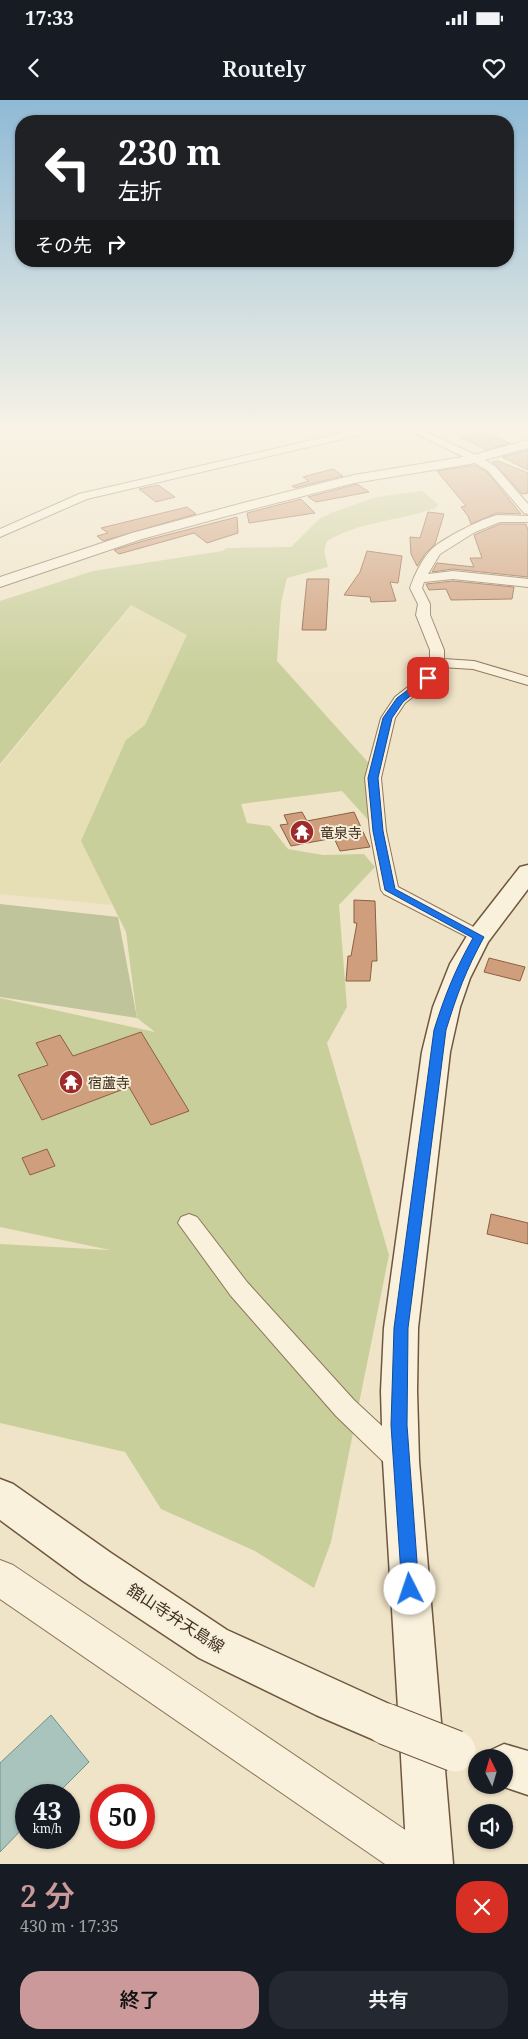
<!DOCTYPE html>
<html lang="ja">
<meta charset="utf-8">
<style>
:root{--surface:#171b24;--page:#242831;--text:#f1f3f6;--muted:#9ea1a6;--accent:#cc999b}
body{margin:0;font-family:"Noto Serif","Noto Sans JP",serif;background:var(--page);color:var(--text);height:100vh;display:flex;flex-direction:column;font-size:19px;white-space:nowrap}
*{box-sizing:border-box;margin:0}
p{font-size:16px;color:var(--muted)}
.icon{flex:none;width:28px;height:28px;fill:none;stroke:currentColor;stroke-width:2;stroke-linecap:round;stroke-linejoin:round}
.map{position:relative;height:1764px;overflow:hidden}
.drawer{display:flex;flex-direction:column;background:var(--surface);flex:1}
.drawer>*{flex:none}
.top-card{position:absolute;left:15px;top:15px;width:499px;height:152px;border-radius:20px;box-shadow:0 1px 4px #0004;background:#202124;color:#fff;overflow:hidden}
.needle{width:32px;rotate:355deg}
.controls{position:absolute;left:468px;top:1649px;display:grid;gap:10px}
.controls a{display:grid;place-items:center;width:45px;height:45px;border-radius:50%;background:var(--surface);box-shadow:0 1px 4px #0004;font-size:25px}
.speed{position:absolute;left:15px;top:1684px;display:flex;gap:10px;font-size:25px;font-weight:700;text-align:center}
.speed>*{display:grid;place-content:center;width:65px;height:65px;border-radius:50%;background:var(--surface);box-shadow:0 1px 4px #0004;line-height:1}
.speed small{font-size:12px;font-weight:400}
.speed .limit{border:8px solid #d22;background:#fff;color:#111}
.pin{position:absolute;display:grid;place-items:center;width:42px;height:42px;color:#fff;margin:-21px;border-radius:10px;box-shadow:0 2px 8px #0006}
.me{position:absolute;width:55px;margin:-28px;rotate:356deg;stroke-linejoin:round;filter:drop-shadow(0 0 4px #0008)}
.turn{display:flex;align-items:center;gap:18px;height:105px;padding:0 20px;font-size:22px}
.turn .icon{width:65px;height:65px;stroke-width:2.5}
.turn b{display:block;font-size:35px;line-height:42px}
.then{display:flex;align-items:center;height:48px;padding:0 20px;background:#0003;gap:10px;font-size:19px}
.round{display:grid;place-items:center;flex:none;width:52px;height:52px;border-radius:20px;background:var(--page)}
.head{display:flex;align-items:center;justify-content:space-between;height:85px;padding:0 20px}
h1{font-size:30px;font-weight:600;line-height:38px;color:var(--accent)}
.primary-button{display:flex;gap:10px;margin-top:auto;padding:10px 20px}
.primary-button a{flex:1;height:58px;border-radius:20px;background:var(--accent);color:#111;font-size:20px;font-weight:600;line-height:58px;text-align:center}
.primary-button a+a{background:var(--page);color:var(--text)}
.status{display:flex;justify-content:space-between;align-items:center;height:35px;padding:0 25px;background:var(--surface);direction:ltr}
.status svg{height:14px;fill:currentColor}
header{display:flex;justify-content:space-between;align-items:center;height:65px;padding:0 20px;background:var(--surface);font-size:22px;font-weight:600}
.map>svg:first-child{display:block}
.farmland{fill:#e6deb5}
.green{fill:#c9cf9b}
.cemetery{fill:#bfc49a}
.water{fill:#a9c4bc;stroke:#6f938a}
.building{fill:#cf9f7d;stroke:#8d5f41}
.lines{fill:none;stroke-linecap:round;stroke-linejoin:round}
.minor-casing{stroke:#8d765c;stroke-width:2}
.tertiary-casing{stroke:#8d765c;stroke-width:2}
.secondary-casing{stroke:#6f573f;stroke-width:3}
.minor{fill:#faf1dc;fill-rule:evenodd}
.tertiary{fill:#faf1dc;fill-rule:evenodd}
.secondary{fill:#faf1dc;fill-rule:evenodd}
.secondary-bridge-casing{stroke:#6f573f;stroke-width:43;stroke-linecap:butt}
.secondary-bridge{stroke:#faf1dc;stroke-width:41}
.route{fill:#1a73e8;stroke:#114b97}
.labels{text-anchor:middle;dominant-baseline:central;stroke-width:4;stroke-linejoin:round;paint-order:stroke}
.poi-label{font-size:14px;fill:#3d2e20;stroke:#f7eed8;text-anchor:start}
.near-street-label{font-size:16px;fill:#3d2e20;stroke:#f7eed8}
</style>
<div class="status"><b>17:33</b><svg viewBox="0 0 49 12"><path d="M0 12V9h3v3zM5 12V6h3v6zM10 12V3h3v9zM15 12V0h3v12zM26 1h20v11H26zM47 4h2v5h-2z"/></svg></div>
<header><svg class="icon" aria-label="back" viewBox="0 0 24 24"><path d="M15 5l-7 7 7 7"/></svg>Routely<svg class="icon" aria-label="heart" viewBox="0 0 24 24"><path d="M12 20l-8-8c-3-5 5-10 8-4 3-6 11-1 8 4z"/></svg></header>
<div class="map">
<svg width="528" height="1764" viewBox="0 0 528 1764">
<rect width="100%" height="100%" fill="#f0e4c8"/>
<path class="farmland" d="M 132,505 L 188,535 L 145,625 L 81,741 L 112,805 L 0,794 L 0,666 Z"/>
<path class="green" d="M 422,391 L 438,404 L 436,408 C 399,421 361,421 327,441 L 324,451 L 328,467 L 287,478 L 281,503 L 277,561 L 375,670 L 378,731 L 342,691 L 241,704 L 247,723 L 270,726 L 288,749 L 323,755 L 364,754 L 375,767 L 339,805 L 347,907 L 327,943 L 389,1155 L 331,1442 L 314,1488 L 255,1451 L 161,1409 L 125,1352 L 0,1323 L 0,1144 L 110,1150 L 0,1127 L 0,898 L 155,932 L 137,918 L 126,832 L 81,741 L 126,640 L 145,625 L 187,535 L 131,505 L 0,664 L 0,501 L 93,471 L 222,451 L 227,448 L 291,447 L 319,419 L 331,413 L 376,397 Z"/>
<path class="cemetery" d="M 0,804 L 118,817 L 137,918 L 0,897 Z"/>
<path class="water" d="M 51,1615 L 89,1662 L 56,1695 L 26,1695 L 26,1725 L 0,1752 L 0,1663 Z"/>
<g class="building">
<path d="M 483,332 L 488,334 L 510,343 L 486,350 L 461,337 Z"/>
<path d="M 528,350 L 528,370 L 502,357 Z"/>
<path d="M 498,361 L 528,373 L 528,393 L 522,394 L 497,366 L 492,362 Z"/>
<path d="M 475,365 L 487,372 L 521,414 L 497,413 L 471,424 L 468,416 L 461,407 L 466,406 L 437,371 Z"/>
<path d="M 333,369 L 343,376 L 295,388 L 292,386 L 309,381 L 303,377 Z"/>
<path d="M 357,384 L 369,392 L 316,402 L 308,397 Z"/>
<path d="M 158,385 L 175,397 L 156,402 L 139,389 Z"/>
<path d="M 301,399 L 315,413 L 249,423 L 247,413 Z"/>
<path d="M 187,407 L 196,414 L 103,441 L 97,436 L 108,433 L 101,428 Z"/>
<path d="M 428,412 L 444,414 L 435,444 L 425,454 L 417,466 L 411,454 L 410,437 L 420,438 Z"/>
<path d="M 237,417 L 238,433 L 207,443 L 194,433 L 119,454 L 114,450 L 143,441 Z"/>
<path d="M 500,424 L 526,424 L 528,430 L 528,477 L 453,469 L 432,472 L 437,463 L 474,467 L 470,458 L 482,458 L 474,435 Z"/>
<path d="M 367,451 L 402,456 L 398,483 L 390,482 L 396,501 L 371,502 L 370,497 L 344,495 L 360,472 Z"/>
<path d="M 307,479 L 329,479 L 326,530 L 302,530 Z"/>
<path d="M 453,481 L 514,487 L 512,499 L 451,500 L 446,489 L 429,490 L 426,484 Z"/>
<path d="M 302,712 L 307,721 L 354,712 L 370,747 L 340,751 L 334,738 L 291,746 L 280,725 L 288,724 L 284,715 Z"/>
<path d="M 354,800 L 375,801 L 377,861 L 372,861 L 370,881 L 346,881 L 348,856 L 351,856 L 357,823 L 354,823 Z"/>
<path d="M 489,858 L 525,867 L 520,881 L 484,872 Z"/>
<path d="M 141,932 L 189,1011 L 151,1025 L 129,987 L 42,1020 L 18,975 L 48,965 L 36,943 L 60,935 L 73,956 Z"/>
<path d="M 47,1049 L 55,1066 L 30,1075 L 22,1058 Z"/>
<path d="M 491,1114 L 528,1123 L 528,1144 L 487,1134 Z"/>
</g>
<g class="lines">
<g class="minor-casing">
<g id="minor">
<path d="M 355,330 L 373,330 L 368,333 L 87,399 L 0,437 L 0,429 L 79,394 Z"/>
<path d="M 409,330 L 422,330 L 480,357 L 496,367 L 528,404 L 528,414 L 524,413 L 488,371 L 472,361 Z"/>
<path d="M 498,415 L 528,416 L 528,422 L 500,422 L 475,432 L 440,454 L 428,474 L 453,471 L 528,479 L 528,487 L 453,479 L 424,482 L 422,488 L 430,504 L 430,515 L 444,550 L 444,559 L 474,561 L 528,577 L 528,585 L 473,569 L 441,567 L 433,581 L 405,603 L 395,618 L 381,678 L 386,731 L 398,787 L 485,833 L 488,837 L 485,841 L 479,843 L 384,794 L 381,790 L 370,731 L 365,678 L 381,618 L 395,597 L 423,575 L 430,563 L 430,550 L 416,515 L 418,504 L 410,488 C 414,476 421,461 430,451 C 439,440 483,418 498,415 Z"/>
<path d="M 189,1114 L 197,1117 L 247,1182 L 354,1300 L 410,1352 L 414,1361 L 410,1370 L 401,1373 L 392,1370 L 336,1316 L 231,1196 L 178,1123 L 181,1117 Z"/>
</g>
</g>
<g class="tertiary-casing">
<g id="tertiary">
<path d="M 528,340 L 528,348 L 470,364 L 354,383 L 253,409 L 142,439 L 0,487 L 0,477 L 132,433 L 243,403 L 354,375 L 469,356 Z"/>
<path d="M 0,1460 L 13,1465 L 435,1750 L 442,1764 L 385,1764 L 0,1499 Z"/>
</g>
</g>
<g class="secondary-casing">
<g id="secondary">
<path d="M 528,765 L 528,789 L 488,842 L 470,878 L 460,907 L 450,952 L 418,1228 L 417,1291 L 419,1361 L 453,1764 L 407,1764 L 400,1639 L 386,1645 L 316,1615 L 199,1558 L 83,1481 L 0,1420 L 0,1379 L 13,1384 L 111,1453 L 227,1530 L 398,1608 L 383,1361 L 381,1291 L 384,1228 L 422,952 L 433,907 L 450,864 L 470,831 L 520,767 Z"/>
<path d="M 504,1644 L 528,1651 L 528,1695 L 498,1685 L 504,1685 L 504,1658 L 486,1658 L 489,1651 Z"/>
</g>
</g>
<use href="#minor" class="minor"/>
<use href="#tertiary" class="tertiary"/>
<use href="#secondary" class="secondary"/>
<g class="secondary-bridge-casing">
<path id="secondary-bridge" d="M 386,1624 L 455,1651"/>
</g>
<use href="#secondary-bridge" class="secondary-bridge"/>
</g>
<linearGradient id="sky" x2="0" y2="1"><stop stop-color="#8fbad6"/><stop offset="0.57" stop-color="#f8f3e6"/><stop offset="1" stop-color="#f8f3e6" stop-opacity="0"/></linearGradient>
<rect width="528" height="577" fill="url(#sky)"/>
<path class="route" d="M 425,577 L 432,578 L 403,602 L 392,618 L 378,678 L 383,731 L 395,789 L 484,837 C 466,870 457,894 446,930 L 408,1228 L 407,1325 L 419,1489 L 416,1495 L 410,1498 L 404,1495 L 402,1489 L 391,1325 L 394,1228 L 434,930 C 445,895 455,870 473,838 L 385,790 L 373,731 L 368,678 L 383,618 L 397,598 Z"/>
<defs>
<g id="temple-disc" transform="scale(1.25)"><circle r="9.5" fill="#9e2a2b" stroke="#f7eed8"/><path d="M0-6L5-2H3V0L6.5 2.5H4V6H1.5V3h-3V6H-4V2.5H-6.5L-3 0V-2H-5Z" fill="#fff"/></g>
</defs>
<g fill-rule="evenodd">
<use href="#temple-disc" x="302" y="732"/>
<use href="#temple-disc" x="71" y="982"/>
</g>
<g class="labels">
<g class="poi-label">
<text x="320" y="732">竜泉寺</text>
<text x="88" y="982">宿蘆寺</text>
</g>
<g class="near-street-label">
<text transform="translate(176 1518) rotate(33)">舘山寺弁天島線</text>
</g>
</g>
</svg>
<div class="controls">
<a><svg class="needle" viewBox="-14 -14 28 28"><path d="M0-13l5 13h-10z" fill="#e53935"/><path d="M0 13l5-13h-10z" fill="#9ea1a6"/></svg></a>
<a><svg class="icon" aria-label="sound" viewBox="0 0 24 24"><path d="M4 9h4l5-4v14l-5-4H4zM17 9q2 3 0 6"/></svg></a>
</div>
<div class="speed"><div>43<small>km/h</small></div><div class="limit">50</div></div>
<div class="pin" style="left:428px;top:578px;background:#d93025"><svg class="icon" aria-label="arrive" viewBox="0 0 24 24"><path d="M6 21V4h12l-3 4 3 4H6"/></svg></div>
<svg class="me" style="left:410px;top:1489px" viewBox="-20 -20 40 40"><circle r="19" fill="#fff"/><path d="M0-13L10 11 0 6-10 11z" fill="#1a73e8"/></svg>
<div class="top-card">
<div class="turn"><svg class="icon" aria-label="left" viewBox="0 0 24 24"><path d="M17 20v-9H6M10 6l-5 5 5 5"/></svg><div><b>230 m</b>左折</div></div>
<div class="then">その先<svg class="icon" aria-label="right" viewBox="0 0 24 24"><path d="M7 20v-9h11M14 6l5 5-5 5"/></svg></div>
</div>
</div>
<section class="drawer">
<div class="head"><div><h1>2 分</h1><p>430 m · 17:35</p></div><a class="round" style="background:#d93025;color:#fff"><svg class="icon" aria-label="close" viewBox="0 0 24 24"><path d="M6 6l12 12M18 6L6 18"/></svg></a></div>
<div class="primary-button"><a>終了</a><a>共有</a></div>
</section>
